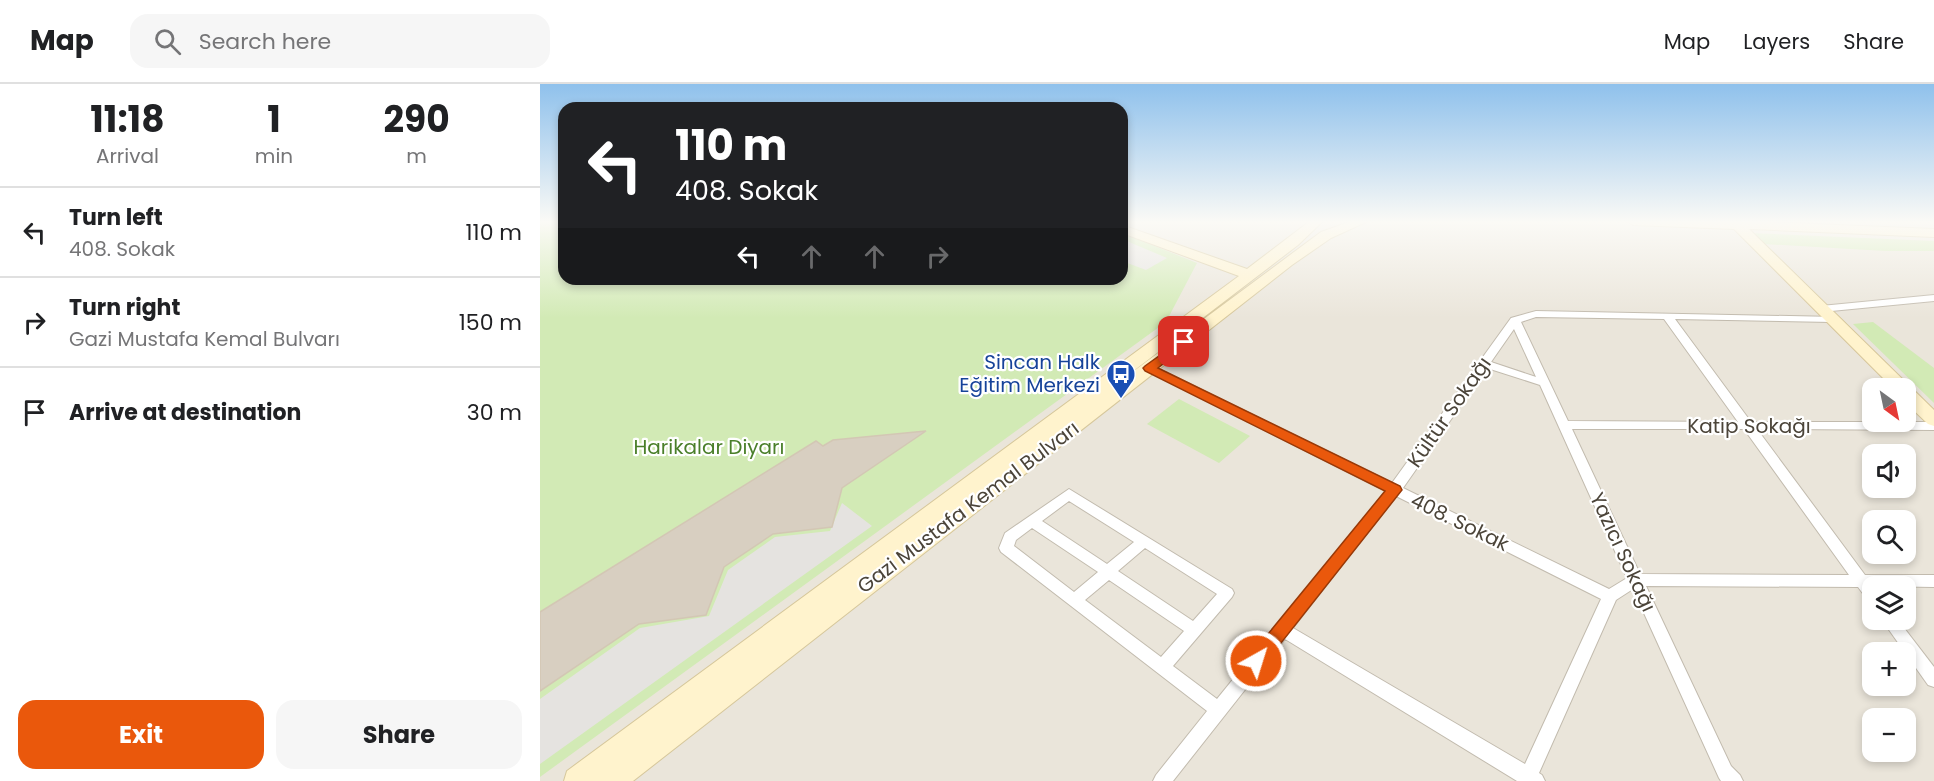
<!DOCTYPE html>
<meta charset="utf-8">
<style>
:root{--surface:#fff;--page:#f6f6f6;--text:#202124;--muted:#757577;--line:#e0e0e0;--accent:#ea580c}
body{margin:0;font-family:Poppins,sans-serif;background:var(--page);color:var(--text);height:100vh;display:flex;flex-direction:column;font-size:22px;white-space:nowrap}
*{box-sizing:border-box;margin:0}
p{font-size:20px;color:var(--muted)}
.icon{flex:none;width:33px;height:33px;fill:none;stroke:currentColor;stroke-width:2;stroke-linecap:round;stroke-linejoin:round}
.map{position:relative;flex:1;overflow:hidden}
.side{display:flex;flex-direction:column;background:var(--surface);width:540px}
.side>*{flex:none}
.banner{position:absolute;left:18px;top:18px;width:570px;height:183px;border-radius:18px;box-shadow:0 3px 9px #0003;background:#202124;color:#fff;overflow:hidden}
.needle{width:39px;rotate:147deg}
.fabs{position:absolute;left:1322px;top:294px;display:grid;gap:12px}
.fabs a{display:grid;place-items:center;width:54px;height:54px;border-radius:12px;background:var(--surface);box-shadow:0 3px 9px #0003;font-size:30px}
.pin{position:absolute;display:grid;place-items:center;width:51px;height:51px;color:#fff;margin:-26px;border-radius:12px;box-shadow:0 3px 9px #0006}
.me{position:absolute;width:66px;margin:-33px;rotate:39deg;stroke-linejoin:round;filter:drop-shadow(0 0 4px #0008)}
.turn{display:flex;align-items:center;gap:21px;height:126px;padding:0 18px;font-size:27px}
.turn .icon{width:78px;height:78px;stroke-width:2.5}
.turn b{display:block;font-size:42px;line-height:51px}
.lanes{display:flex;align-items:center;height:57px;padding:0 18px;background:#0003;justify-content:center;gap:30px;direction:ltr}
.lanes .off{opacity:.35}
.eta{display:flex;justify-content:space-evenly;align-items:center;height:102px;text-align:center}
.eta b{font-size:36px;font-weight:700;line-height:42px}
.action{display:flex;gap:12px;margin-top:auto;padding:12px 18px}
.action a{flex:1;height:69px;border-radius:18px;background:var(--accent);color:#fff;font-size:24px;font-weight:700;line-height:69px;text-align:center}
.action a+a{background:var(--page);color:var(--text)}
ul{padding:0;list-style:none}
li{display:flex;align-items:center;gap:18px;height:90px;padding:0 18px;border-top:2px solid var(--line)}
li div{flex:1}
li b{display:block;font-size:22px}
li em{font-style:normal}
header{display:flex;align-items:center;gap:36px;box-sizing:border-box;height:84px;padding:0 30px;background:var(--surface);border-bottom:2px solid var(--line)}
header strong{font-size:28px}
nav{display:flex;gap:33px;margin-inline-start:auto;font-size:21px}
.search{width:420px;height:54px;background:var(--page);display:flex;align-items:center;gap:15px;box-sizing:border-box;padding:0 21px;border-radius:18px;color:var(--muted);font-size:22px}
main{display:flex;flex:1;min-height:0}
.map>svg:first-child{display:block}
.residential{fill:#eae5da;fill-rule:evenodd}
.green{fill:#d2eab5}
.parking{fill:#e5e3e0}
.building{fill:#d8cfc1;stroke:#d3c7b4;stroke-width:1.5}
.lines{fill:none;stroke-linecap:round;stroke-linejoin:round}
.street-casing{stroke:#c2bbae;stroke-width:2}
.secondary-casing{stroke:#d6c79b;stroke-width:2}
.street{fill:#fff;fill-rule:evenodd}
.secondary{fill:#fff3cd;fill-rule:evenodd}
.route{fill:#ea580c;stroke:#983908;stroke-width:1.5}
.labels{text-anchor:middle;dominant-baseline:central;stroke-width:4.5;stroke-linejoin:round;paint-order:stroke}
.transit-label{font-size:20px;fill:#164399;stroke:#fff;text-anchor:end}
.street-label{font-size:20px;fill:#4b4439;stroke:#fff}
.park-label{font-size:20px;fill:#4a7f2a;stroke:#fff}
</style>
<header>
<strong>Map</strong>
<div class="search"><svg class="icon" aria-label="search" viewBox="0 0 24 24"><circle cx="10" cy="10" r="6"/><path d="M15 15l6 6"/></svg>Search here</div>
<nav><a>Map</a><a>Layers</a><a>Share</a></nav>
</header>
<main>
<section class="side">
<div class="eta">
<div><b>11:18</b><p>Arrival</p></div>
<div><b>1</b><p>min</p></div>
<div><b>290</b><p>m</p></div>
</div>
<ul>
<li><svg class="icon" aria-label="left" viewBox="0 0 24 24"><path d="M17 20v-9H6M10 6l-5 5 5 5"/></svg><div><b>Turn left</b><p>408. Sokak</p></div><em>110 m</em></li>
<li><svg class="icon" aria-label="right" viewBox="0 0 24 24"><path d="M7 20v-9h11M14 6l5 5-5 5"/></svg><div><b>Turn right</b><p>Gazi Mustafa Kemal Bulvarı</p></div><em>150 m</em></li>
<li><svg class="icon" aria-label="arrive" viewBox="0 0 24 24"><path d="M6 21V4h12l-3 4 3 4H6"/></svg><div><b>Arrive at destination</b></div><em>30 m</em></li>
</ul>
<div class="action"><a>Exit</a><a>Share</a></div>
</section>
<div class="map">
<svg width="1394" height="697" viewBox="0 0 1394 697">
<rect width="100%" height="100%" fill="#f6f3ec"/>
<path class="residential" d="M 0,137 L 24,137 L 24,195 L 582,195 L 582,137 L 1394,137 L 1394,697 L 0,697 ZM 1332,304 L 1365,304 L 1365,338 L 1332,338 ZM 1332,370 L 1365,370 L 1365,404 L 1332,404 ZM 1332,436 L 1365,436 L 1365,470 L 1332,470 ZM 1332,502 L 1365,502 L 1365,536 L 1332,536 ZM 1332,568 L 1365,568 L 1365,602 L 1332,602 ZM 1332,634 L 1365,634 L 1365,668 L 1332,668 Z"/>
<g class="green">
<path d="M 0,137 L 24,137 L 24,195 L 582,195 L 582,149 L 657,179 L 626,238 L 0,693 Z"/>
<path d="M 1210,149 L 1394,157 L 1394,167 L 1345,167 L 1223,160 Z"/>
<path d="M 1333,238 L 1394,284 L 1394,319 L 1313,240 Z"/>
<path d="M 639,315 L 710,352 L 679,379 L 607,340 Z"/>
</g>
<g class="parking">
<path d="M 582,155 L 627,174 L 606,186 L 582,177 Z"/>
<path d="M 302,419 L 332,442 L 0,680 L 0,615 L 100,544 L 169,532 L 188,486 L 235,453 L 290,447 Z"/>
</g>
<path class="building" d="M 386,347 L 302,404 L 292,443 L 233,450 L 184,483 L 166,531 L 99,540 L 0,607 L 0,528 L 276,357 L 283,362 L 293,356 Z"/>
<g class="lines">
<g class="street-casing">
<g id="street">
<path d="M 1394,211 L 1394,217 L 1281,228 L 1276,225 L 1281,222 Z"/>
<path d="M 996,227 L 1296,233 L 1296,237 L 1292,238 L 1135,235 L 1211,338 L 1394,338 L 1394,346 L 1217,345 L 1325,491 L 1394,491 L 1394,503 L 1332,502 L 1332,517 L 1327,515 L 1318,503 L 1106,502 L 1191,682 L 1200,691 L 1203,697 L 1181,697 L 1179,694 L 1093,505 L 1076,516 L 999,689 L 1002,691 L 1005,697 L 977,697 L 745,555 L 633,697 L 613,697 L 616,691 L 667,627 L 461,468 L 459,464 L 465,449 L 529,405 L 692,505 L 694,509 L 692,513 L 633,582 L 677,615 L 846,407 L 605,286 L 604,284 L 605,282 L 613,282 L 852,399 L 971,234 ZM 996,233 L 1124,235 L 1198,338 L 1028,337 L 981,238 ZM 974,245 L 996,293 L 951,278 ZM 947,284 L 1000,301 L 1087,494 L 1069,505 L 863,404 ZM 1032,345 L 1204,345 L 1309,491 L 1100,490 ZM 856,412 L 1061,515 L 985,680 L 753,544 ZM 529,417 L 594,458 L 567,480 L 502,437 ZM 492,444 L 558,488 L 534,508 L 474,462 L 476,456 ZM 605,464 L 677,510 L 653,537 L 578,487 ZM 569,496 L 644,547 L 621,573 L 545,516 Z"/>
<path d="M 1342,536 L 1358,536 L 1394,583 L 1394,603 L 1388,601 Z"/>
</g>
</g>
<g class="secondary-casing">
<g id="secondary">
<path d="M 770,137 L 783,137 L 758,161 L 575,301 L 781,148 L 812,137 L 826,138 L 791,154 L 752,181 L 93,697 L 24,697 L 27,687 L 699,192 L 582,149 L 582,141 L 707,185 Z"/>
<path d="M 1087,137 L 1200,137 L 1394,145 L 1394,153 L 1209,145 L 1394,326 L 1394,342 L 1388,340 L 1365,318 L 1365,304 L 1353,304 L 1194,145 L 1093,141 Z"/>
</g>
</g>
<use href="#street" class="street"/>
<use href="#secondary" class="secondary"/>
</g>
<linearGradient id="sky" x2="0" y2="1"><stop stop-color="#8fc1ec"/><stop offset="0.59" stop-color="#fbfaf6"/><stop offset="1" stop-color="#fbfaf6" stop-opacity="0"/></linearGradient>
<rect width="1394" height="234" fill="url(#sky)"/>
<path class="route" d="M 644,254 L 649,258 L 648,260 L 618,284 L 860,402 L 862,406 L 722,583 L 716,585 L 710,583 L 707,577 L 710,572 L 845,407 L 605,287 L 603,284 L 605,282 Z"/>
<defs>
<g id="bus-pin" transform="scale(1.5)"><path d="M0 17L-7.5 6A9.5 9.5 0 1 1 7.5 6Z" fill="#1a4fb4" stroke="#fff"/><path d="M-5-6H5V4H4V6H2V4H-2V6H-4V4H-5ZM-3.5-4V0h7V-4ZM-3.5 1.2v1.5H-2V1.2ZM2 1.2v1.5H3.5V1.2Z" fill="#fff"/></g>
</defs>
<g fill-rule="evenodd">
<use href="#bus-pin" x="581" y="290"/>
</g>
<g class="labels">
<g class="transit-label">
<text x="560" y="278">Sincan Halk<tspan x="560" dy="23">Eğitim Merkezi</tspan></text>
</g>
<g class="street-label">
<text transform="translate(909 328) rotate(-55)">Kültür Sokağı</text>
<text x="1209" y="342">Katip Sokağı</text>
<text transform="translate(428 423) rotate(-37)">Gazi Mustafa Kemal Bulvarı</text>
<text transform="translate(920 438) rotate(26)">408. Sokak</text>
<text transform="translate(1083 468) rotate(65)">Yazıcı Sokağı</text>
</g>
<g class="park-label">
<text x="169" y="363">Harikalar Diyarı</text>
</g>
</g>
</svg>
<div class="fabs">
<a><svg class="needle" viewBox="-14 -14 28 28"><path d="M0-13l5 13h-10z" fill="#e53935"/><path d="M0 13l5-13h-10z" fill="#757577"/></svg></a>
<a><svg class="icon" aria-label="sound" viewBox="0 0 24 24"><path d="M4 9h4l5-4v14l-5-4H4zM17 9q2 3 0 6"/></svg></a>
<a><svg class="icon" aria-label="search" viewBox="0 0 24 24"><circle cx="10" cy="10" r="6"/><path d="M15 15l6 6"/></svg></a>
<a><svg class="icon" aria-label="layers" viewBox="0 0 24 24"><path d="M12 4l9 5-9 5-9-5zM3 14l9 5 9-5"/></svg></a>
<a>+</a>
<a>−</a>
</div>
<div class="pin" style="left:644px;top:258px;background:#d93025"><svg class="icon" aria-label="arrive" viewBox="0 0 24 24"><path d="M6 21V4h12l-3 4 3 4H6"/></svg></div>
<svg class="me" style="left:716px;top:577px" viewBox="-20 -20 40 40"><circle r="17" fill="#ea580c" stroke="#fff" stroke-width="3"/><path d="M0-11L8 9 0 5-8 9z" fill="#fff"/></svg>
<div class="banner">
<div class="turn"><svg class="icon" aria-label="left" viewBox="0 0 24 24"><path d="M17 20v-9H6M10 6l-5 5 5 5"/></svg><div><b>110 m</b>408. Sokak</div></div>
<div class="lanes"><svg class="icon" aria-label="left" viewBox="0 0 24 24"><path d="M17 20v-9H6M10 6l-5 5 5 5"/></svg><svg class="icon off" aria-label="ahead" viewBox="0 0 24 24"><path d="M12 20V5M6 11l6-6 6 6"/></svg><svg class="icon off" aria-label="ahead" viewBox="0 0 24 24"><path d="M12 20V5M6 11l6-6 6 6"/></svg><svg class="icon off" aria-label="right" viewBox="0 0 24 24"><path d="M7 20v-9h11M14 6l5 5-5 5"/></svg></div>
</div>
</div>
</main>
